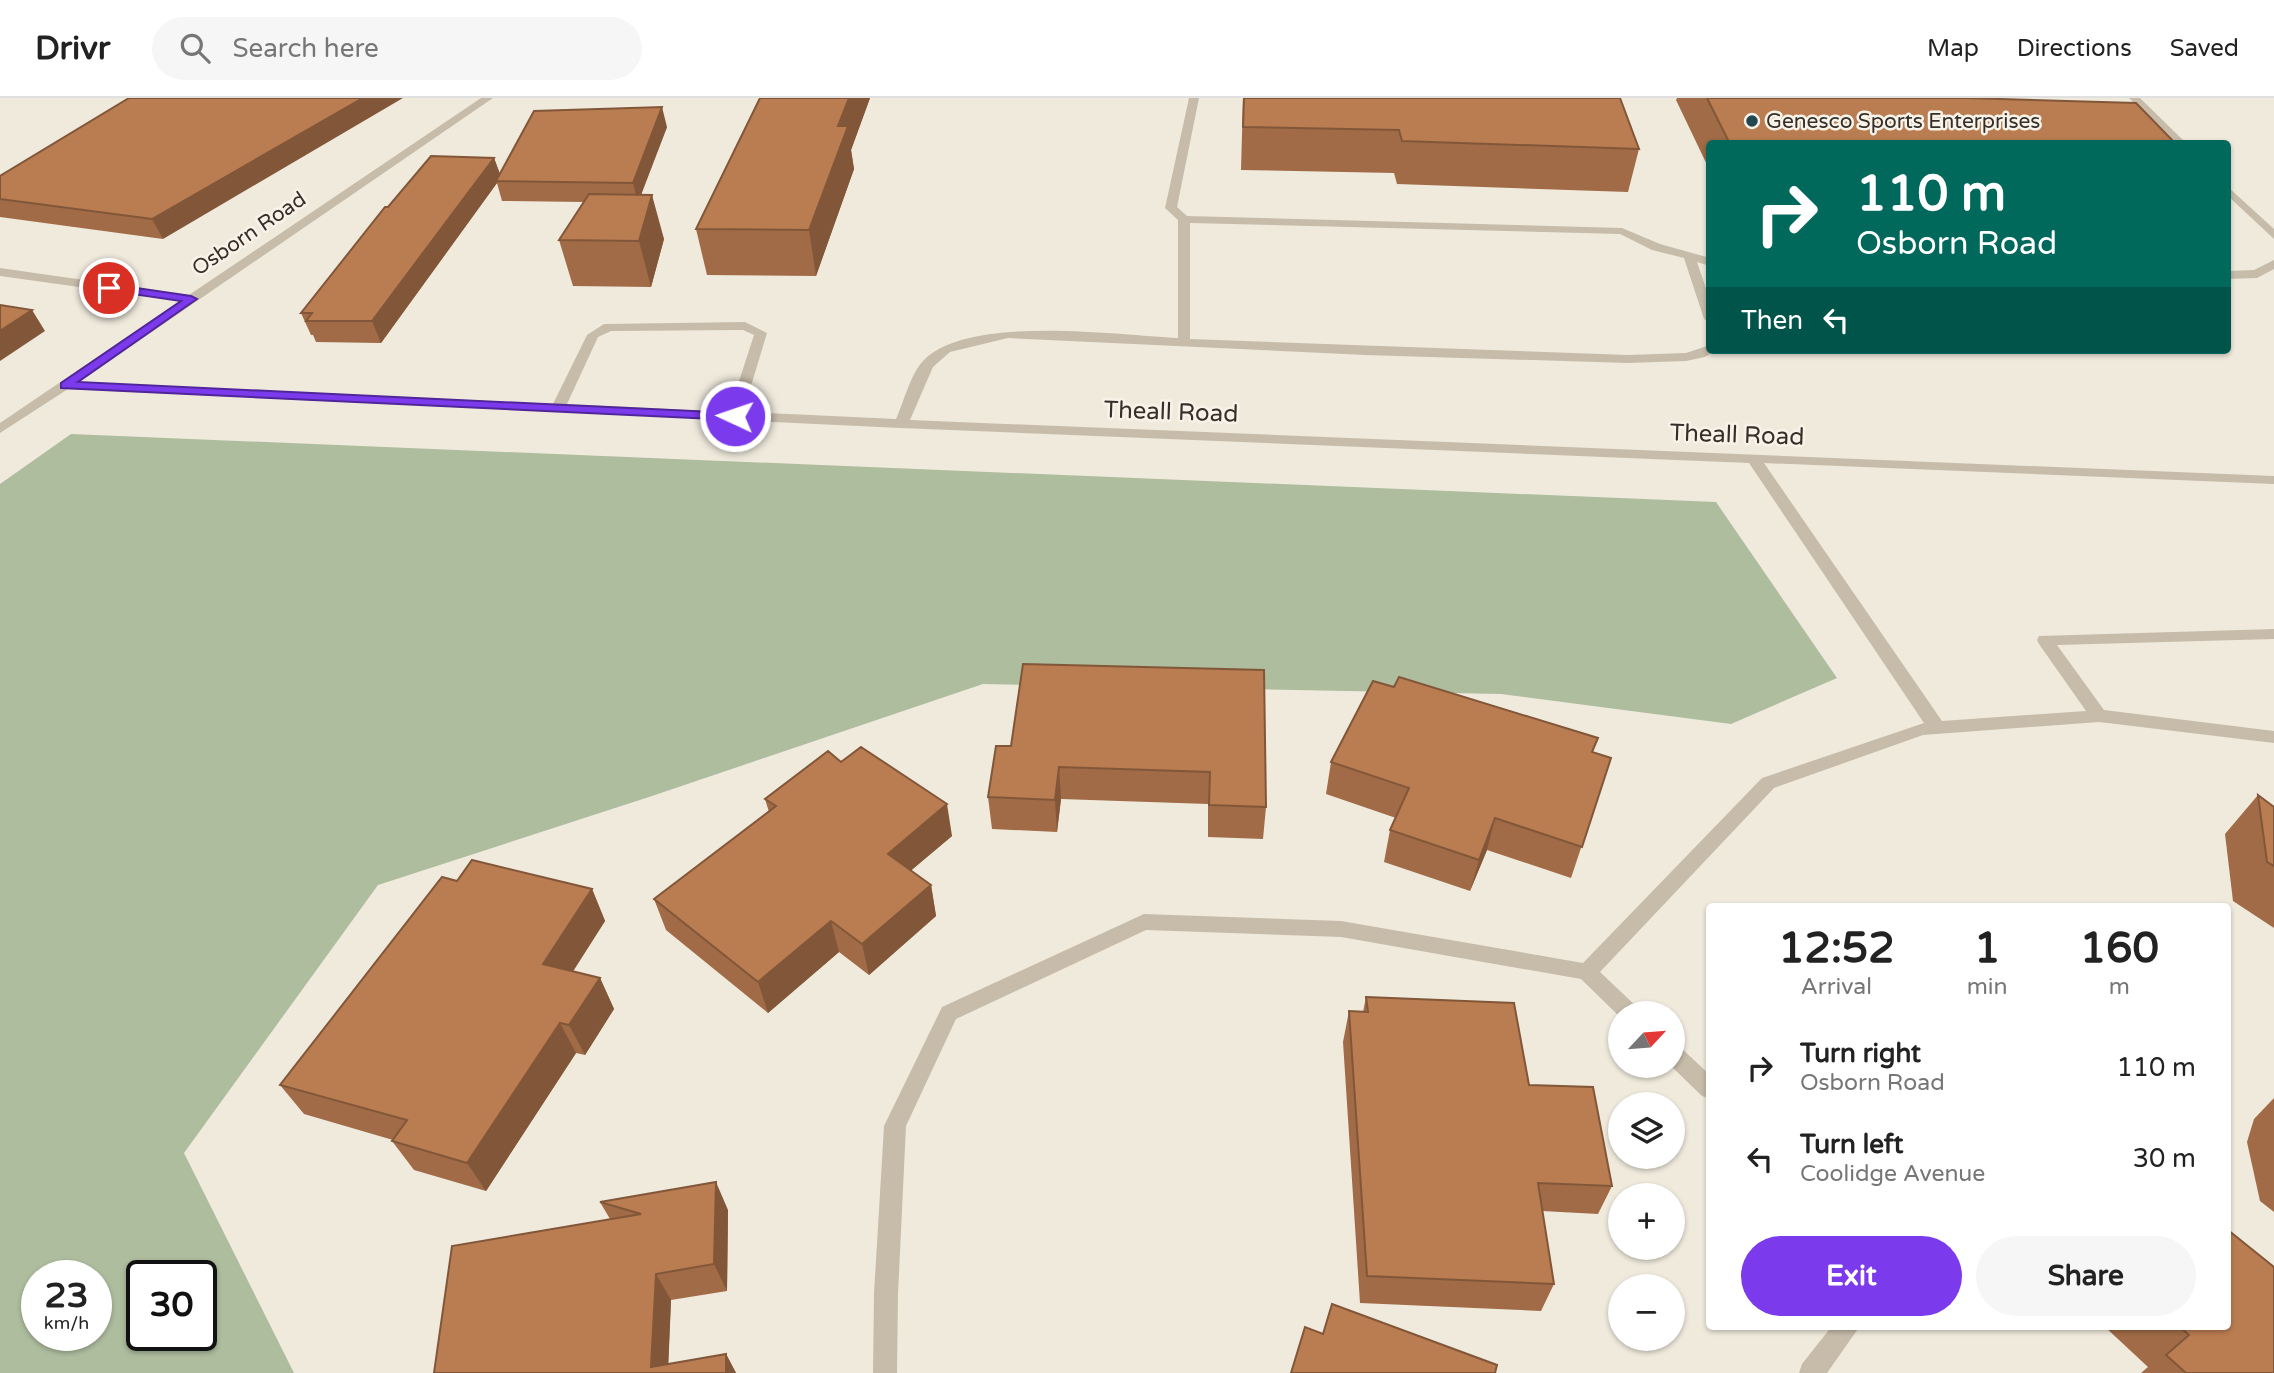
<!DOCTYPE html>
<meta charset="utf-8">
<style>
:root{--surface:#fff;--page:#f6f6f6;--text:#222;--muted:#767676;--line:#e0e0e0;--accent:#7c3aed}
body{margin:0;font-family:"Varela Round",sans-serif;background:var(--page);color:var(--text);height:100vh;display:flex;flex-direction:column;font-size:26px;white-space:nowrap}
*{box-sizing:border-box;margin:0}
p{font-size:23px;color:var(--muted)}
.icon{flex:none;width:38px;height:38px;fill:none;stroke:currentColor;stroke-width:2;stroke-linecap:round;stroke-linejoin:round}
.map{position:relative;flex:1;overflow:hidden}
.side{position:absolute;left:1706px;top:805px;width:525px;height:427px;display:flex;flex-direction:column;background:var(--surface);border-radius:7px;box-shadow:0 2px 5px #0004}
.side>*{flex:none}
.guide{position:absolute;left:1706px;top:42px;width:525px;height:214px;border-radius:7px;box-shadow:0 2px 5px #0004;background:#00695c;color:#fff;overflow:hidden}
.needle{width:46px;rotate:64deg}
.fabs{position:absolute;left:1608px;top:903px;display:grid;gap:14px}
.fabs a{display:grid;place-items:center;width:77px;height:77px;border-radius:50%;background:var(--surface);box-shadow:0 2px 5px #0004;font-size:35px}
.speed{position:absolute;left:21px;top:1162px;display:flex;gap:14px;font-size:35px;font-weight:700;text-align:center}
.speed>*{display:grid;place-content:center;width:91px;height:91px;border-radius:50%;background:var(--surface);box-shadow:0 2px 5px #0004;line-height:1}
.speed small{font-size:18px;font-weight:400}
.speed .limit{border:4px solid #111;border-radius:10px;background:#fff;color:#111}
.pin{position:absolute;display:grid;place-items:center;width:60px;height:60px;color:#fff;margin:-30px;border:4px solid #fff;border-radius:50%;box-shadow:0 2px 7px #0007}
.me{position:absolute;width:77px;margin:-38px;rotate:273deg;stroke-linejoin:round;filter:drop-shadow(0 0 5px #0008)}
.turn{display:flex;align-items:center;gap:24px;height:147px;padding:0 35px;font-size:32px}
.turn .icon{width:91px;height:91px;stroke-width:2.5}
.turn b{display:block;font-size:49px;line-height:60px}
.then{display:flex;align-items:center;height:66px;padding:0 35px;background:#0003;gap:14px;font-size:26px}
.eta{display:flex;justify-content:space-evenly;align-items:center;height:119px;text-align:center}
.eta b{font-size:42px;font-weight:700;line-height:49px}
.button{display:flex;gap:14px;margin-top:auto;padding:14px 35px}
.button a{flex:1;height:80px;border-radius:42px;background:var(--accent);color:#fff;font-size:28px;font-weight:700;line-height:80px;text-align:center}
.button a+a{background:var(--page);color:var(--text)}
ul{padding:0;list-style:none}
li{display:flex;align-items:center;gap:21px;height:91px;padding:0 35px}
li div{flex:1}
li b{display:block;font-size:26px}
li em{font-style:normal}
header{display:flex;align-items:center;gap:42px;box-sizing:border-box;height:98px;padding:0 35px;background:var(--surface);border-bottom:2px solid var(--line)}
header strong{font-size:33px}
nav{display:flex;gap:38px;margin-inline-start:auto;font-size:24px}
.search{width:490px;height:63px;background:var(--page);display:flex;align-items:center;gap:18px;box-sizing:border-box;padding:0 24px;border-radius:38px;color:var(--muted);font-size:26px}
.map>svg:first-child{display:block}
.green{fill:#aebd9e;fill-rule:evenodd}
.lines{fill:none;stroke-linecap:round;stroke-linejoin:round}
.minor{fill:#c7bcaa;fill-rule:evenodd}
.wall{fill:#a06b46}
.shaded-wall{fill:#825739}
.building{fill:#ba7c51;stroke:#825739;stroke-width:2}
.route{fill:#7c3aed;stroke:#51269a;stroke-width:2}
.poi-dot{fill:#224752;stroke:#f8f3e9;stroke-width:2.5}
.labels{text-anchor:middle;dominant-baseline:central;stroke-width:5;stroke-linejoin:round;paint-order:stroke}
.far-poi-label{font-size:21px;fill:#352f29;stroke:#f8f3e9;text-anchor:start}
.far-street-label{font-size:21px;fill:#352f29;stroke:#f8f3e9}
.street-label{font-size:24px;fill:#352f29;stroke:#f8f3e9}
</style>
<header>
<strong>Drivr</strong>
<div class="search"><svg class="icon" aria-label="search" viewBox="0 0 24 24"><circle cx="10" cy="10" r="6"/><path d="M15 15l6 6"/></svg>Search here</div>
<nav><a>Map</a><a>Directions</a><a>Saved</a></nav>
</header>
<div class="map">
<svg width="2274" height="1275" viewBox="0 0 2274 1275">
<rect width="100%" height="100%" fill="#f0eadd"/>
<path class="green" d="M 71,336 L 1716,404 L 1837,580 L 1731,626 L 1501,596 L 983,586 L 649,699 L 378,787 L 184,1055 L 294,1275 L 0,1275 L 0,386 ZM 37,1178 L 96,1178 L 96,1237 L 37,1237 ZM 142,1178 L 201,1178 L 201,1237 L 142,1237 Z"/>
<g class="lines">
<g class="minor">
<path d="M 481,0 L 493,0 L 79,284 L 553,306 L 587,237 L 604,226 L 745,224 L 767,235 L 743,314 L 896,321 C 904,304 910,277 923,263 C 967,216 1116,237 1178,240 L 1178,122 L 1165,110 L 1189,0 L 1199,0 L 1177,109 L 1187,118 L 1622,130 L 1660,146 L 1710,160 L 1710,168 L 1697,164 L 1710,202 L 1710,225 L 1704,221 L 1684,160 L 1652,152 L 1620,136 L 1190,125 L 1190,241 L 1628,257 L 1686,255 L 1710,247 L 1710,252 L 1716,252 L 1705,259 L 1686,263 L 1628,265 L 1365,257 L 1008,240 L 950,254 L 933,269 L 910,322 L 2274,378 L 2274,386 L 1764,365 L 1942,623 L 2086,613 L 2039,546 L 2037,542 L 2039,538 L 2274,531 L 2274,541 L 2057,547 L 2104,612 L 2274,633 L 2274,645 L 2099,624 L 1923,637 L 1774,690 L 1600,874 L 1637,909 L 1640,915 L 1620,915 L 1620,919 L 1581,881 L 1341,839 L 1146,832 L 956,921 L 906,1028 L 898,1196 L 897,1275 L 873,1275 L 874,1196 L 884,1028 L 942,909 L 1144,816 L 1341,823 L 1583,865 L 1762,680 L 1924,625 L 1749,365 L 901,330 L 68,291 L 0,335 L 0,325 L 180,203 L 0,178 L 0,170 L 189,197 ZM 743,232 L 754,237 L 729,314 L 567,306 L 598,239 L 611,233 Z"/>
<path d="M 2129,0 L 2140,0 L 2187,46 L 2175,46 Z"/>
<path d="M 2228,89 L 2274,131 L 2274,141 L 2228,98 Z"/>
<path d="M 2274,162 L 2274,171 L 2257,180 L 2228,181 L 2228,173 L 2254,172 Z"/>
<path d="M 1673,947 L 1680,949 L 1710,977 L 1710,1001 L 1702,998 L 1671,968 Z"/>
<path d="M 1832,1228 L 1860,1228 L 1827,1275 L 1799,1275 L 1802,1266 Z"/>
</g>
</g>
<g class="wall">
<path d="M 129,0 L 163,141 L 0,119 L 0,78 Z"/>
<path d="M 760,0 L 870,0 L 851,52 L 854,71 L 816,178 L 707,177 L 696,131 Z"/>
<path d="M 1243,0 L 1620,0 L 1639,51 L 1628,94 L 1397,86 L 1394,75 L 1241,72 Z"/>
<path d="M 1677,0 L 1967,0 L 2176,46 L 1710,46 L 1710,73 L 1676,2 Z"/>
<path d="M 667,29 L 641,96 L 664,141 L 651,189 L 573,188 L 559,142 L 584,104 L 502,103 L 497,85 L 381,245 L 316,244 L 313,237 L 311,237 L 301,215 L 388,109 L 494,60 L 500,76 Z"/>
<path d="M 1264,572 L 1266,709 L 1263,741 L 1208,739 L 1208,706 L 1061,701 L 1057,734 L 992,731 L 988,699 L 1011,648 Z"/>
<path d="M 1593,655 L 1611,660 L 1571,780 L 1487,752 L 1470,793 L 1384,764 L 1390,732 L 1396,720 L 1326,696 L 1331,664 Z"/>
<path d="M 841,664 L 952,738 L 911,772 L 931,787 L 936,818 L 869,877 L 839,854 L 768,915 L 666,832 L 654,801 L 769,714 L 765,701 Z"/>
<path d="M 2258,697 L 2274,709 L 2274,830 L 2233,803 L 2225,736 Z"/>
<path d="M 457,783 L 592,791 L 605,823 L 573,873 L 600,880 L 614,911 L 585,957 L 576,955 L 486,1093 L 414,1072 L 392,1043 L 393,1042 L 304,1016 L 280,987 Z"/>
<path d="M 1366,899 L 1529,987 L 1612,1088 L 1598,1116 L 1542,1113 L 1554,1186 L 1541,1213 L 1360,1205 L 1343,944 L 1349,913 L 1363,914 Z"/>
<path d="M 2274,1000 L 2274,1114 L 2260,1103 L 2247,1044 L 2254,1021 Z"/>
<path d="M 600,1104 L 728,1112 L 727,1193 L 671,1202 L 668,1266 L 726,1256 L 736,1275 L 434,1275 L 610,1121 Z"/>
<path d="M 2104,1228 L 2228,1228 L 2274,1275 L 2141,1275 L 2148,1269 Z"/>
</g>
<g class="shaded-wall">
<path d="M 363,0 L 403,0 L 163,141 L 152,121 Z"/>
<path d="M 849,0 L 870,0 L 851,52 L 854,71 L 816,178 L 809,132 L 838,28 Z"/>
<path d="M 662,9 L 667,29 L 638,105 L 633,85 Z"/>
<path d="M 494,60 L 501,79 L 496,83 L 497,85 L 381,245 L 372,223 Z"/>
<path d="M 652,97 L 664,141 L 651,189 L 639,143 Z"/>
<path d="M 32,212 L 45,233 L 0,263 L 0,233 Z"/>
<path d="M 1059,669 L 1061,701 L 1057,734 L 1055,702 Z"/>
<path d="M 947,706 L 952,738 L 894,787 L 888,756 Z"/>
<path d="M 1495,720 L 1487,752 L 1470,793 L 1479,762 Z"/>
<path d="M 931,787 L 936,818 L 869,877 L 862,846 Z"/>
<path d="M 592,791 L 605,823 L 558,897 L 543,866 Z"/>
<path d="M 831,823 L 839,854 L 768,915 L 758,884 Z"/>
<path d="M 600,880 L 614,911 L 585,957 L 569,927 Z"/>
<path d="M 560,925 L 576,955 L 486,1093 L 467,1065 Z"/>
<path d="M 716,1084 L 728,1112 L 727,1193 L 714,1166 Z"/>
<path d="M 656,1176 L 671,1202 L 668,1275 L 651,1269 Z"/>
<path d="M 726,1256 L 736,1275 L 726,1275 Z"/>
</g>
<g class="building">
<path d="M 129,0 L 363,0 L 152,121 L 0,101 L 0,78 Z"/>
<path d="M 760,0 L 849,0 L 838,28 L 848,28 L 809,132 L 696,131 Z"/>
<path d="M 1244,0 L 1620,0 L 1639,51 L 1402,43 L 1399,32 L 1243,29 Z"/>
<path d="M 1707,0 L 1967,0 L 2136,5 L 2176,46 L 1730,46 Z"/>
<path d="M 662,9 L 633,85 L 496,83 L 534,13 Z"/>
<path d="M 431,58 L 494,60 L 372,223 L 306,223 L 312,215 L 301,215 L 385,109 L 388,109 Z"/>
<path d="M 589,96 L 652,97 L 639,143 L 559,142 Z"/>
<path d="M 0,207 L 32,212 L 0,233 Z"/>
<path d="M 1023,566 L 1264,572 L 1266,709 L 1209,707 L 1210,674 L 1059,669 L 1055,702 L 988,699 L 996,648 L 1011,648 Z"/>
<path d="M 1399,579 L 1598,640 L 1592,654 L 1611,660 L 1582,749 L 1495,720 L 1479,762 L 1390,732 L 1409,690 L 1331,664 L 1373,583 L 1394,589 Z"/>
<path d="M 861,649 L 947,706 L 888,756 L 931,787 L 862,846 L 831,823 L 758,884 L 654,801 L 776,708 L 765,701 L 828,653 L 841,664 Z"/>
<path d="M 2258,697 L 2274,709 L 2274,768 L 2267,764 Z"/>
<path d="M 472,762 L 592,791 L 543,866 L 600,880 L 569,927 L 560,925 L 467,1065 L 392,1043 L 407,1022 L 280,987 L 442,779 L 457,783 Z"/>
<path d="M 1366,899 L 1514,905 L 1529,987 L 1593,989 L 1612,1088 L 1538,1085 L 1554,1186 L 1367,1178 L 1349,913 L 1368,914 Z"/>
<path d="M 716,1084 L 714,1166 L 656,1176 L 651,1269 L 726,1256 L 726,1275 L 434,1275 L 452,1148 L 641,1116 L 600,1104 Z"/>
<path d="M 2228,1132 L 2274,1169 L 2274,1275 L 2186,1275 L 2166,1257 L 2189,1237 L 2179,1228 L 2228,1228 Z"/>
<path d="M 1332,1206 L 1497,1267 L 1495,1275 L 1291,1275 L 1305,1229 L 1323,1236 Z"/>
</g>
<path class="route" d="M 109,186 L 191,198 L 197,201 L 78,284 L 735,315 L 741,318 L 735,322 L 61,290 L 61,285 L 181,203 L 105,192 L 105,187 Z"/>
<circle class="poi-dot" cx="1752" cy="23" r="7"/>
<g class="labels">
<g class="far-poi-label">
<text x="1766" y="23">Genesco Sports Enterprises</text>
</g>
<g class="far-street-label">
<text transform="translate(249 136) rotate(-34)">Osborn Road</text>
</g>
<g class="street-label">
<text transform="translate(1171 314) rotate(2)">Theall Road</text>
<text transform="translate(1737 337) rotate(2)">Theall Road</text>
</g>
</g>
</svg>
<div class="fabs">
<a><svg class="needle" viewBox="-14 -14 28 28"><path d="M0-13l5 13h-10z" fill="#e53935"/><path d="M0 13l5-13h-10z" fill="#767676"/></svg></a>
<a><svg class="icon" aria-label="layers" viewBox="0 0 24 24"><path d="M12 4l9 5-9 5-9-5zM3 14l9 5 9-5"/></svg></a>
<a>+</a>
<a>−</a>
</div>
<div class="speed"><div>23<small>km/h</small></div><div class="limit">30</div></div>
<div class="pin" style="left:109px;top:190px;background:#d93025"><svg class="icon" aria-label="arrive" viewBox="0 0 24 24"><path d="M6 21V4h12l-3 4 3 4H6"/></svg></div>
<svg class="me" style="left:735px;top:318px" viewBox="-20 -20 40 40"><circle r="17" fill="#7c3aed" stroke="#fff" stroke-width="3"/><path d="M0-11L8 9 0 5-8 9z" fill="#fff"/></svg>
<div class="guide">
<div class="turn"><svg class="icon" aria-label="right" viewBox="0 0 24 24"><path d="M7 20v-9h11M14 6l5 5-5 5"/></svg><div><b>110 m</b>Osborn Road</div></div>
<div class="then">Then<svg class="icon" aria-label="left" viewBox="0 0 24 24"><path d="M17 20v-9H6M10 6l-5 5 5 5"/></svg></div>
</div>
<section class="side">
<div class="eta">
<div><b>12:52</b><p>Arrival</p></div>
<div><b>1</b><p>min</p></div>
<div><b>160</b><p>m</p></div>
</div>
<ul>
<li><svg class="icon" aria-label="right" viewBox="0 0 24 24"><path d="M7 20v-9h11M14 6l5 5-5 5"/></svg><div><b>Turn right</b><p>Osborn Road</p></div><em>110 m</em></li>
<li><svg class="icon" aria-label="left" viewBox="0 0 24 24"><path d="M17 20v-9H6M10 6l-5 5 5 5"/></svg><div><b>Turn left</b><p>Coolidge Avenue</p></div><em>30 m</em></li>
</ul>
<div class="button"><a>Exit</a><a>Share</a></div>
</section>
</div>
